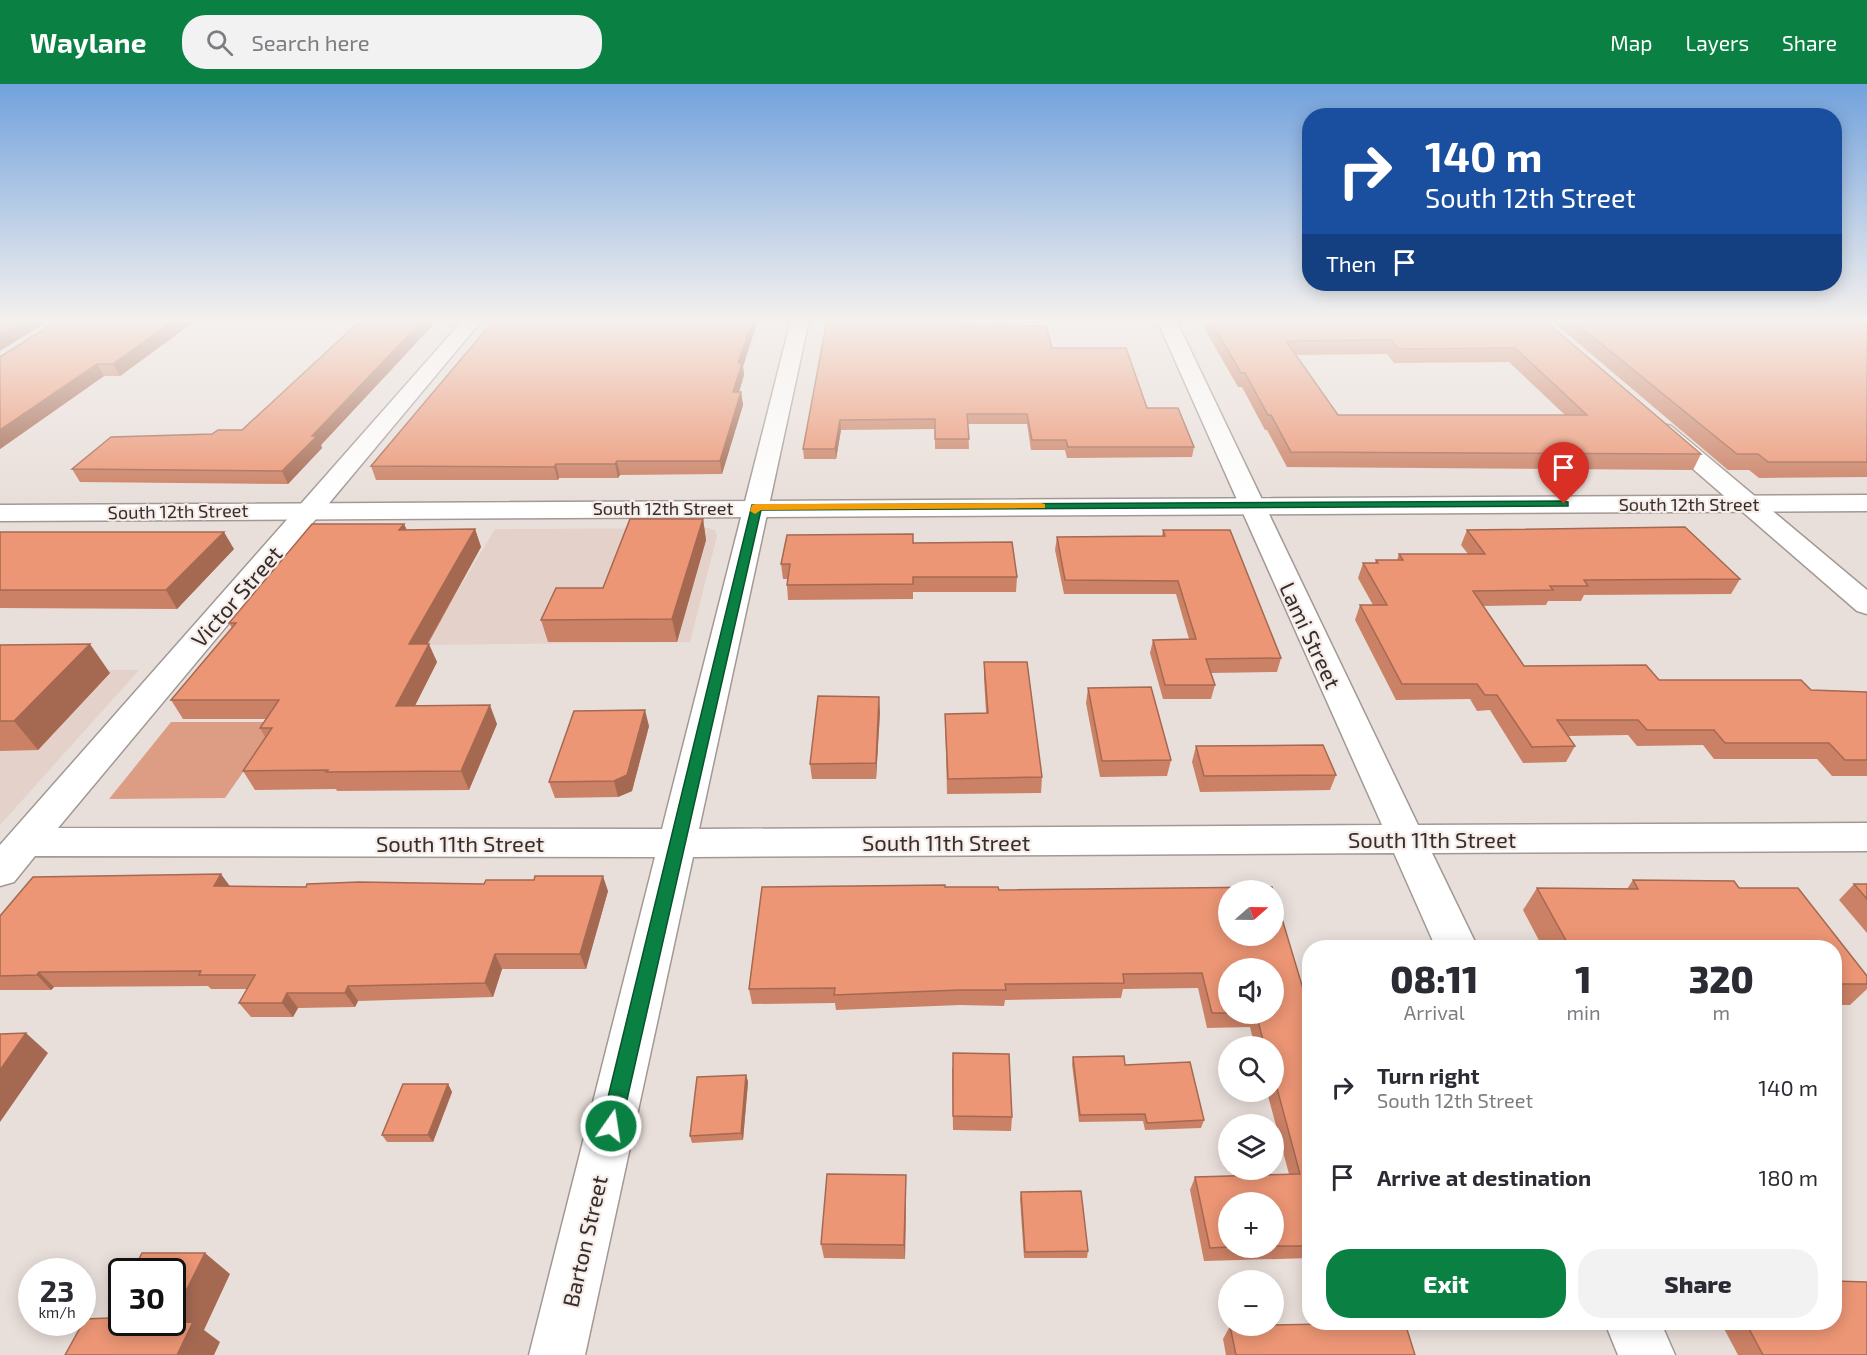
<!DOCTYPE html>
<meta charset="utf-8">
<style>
:root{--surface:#fff;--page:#f2f2f3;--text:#2b2b33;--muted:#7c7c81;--accent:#0b8043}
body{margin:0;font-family:"Exo 2",sans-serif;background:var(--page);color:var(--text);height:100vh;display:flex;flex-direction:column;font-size:22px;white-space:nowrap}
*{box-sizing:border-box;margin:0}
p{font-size:20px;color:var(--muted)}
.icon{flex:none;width:33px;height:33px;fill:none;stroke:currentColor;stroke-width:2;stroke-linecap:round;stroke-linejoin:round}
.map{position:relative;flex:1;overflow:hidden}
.details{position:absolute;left:1302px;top:856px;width:540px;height:390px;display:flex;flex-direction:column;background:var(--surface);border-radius:24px;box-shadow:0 3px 15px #0003}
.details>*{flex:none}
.banner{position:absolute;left:1302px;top:24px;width:540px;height:183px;border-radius:24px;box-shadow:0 3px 15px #0003;background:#1a4fa0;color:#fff;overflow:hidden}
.needle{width:39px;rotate:70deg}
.controls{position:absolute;left:1218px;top:796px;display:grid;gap:12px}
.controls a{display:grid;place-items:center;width:66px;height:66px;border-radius:50%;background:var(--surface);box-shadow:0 3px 15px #0003;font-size:30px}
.speed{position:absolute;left:18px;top:1174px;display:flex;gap:12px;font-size:30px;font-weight:700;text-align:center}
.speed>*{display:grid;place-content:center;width:78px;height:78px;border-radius:50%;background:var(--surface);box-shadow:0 3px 15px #0003;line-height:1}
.speed small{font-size:15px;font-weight:400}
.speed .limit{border:3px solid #111;border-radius:9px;background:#fff;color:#111}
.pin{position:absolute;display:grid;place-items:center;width:51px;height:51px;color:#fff;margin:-62px -26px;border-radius:50% 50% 50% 0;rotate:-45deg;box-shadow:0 0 6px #0007}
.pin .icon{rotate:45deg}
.me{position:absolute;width:66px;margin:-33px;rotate:13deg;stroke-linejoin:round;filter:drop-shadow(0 0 4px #0008)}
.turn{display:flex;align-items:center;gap:21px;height:126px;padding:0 24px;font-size:27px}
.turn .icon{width:78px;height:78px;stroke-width:2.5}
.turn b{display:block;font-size:42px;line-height:51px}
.then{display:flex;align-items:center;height:57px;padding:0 24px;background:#0003;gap:12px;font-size:22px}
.eta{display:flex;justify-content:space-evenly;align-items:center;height:102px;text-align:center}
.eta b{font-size:36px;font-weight:800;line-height:42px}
.action{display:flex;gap:12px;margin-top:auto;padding:12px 24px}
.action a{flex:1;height:69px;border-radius:24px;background:var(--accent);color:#fff;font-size:24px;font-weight:800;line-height:69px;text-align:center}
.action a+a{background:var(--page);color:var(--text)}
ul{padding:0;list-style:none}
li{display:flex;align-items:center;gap:18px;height:90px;padding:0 24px}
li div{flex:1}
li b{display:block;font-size:22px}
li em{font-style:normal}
header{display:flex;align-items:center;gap:36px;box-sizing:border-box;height:84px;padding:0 30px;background:var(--accent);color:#fff}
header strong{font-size:28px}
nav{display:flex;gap:33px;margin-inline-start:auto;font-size:21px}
.search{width:420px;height:54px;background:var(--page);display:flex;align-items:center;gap:15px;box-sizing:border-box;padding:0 21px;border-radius:24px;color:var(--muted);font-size:22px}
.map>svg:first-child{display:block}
.built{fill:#e3d1ca}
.green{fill:#dd9d85}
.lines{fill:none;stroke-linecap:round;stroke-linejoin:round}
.street-casing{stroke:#a29894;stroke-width:3}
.secondary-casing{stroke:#a29894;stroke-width:3}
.street{fill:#fff;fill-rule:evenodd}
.secondary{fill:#fff;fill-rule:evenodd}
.wall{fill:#cb8165;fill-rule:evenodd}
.shaded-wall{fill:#a56952}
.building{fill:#ec9675;stroke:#a56952;stroke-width:1.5;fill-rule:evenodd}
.route{fill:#0b8043;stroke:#07532c;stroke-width:1.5}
.slow{fill:#f59e0b}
.labels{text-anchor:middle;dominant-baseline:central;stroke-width:4.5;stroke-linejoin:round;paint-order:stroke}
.far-street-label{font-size:18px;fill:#332f2d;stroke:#f7ece8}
.street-label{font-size:22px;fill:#332f2d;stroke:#f7ece8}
</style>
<header>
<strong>Waylane</strong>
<div class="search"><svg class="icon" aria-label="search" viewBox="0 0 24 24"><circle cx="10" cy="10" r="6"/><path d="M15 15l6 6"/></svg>Search here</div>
<nav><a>Map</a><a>Layers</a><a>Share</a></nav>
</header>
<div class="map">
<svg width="1867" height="1271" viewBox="0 0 1867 1271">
<rect width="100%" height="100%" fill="#e9dfda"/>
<g class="built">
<path d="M 708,444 L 715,446 L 717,452 L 690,558 L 425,561 L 495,445 Z"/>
<path d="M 0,586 L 139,586 L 0,741 Z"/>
</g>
<path class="green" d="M 171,638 L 278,638 L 225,714 L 109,715 Z"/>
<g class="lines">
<g class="street-casing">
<g id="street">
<path d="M 463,236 L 482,236 L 58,744 L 662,745 L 791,236 L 809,236 L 699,745 L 1382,741 L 1157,236 L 1176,236 L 1418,741 L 1867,739 L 1867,767 L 1432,769 L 1478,864 L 1436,864 L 1394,769 L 693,773 L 585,1271 L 529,1271 L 655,773 L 35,772 L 14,798 L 0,802 L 0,761 Z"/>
<path d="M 1663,340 L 1671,342 L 1867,506 L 1867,530 L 1857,527 L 1655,352 L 1652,347 L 1655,342 Z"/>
<path d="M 1605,1239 L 1661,1239 L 1675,1271 L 1618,1271 Z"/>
</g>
</g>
<g class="secondary-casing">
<path id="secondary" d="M 1867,411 L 1867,427 L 0,437 L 0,421 Z"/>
</g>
<use href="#street" class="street"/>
<use href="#secondary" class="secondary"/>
</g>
<g class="wall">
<path d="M 58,236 L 189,236 L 191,240 L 120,292 L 104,292 L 0,365 L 0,273 Z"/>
<path d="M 361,236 L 430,236 L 432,242 L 321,361 L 322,364 L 288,400 L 80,398 L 72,385 L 212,350 L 242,346 Z"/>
<path d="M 1204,236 L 1544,236 L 1701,370 L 1693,386 L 1287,383 L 1267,346 L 1265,346 L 1242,303 L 1238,303 L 1203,242 ZM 1387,270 L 1394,279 L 1509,278 L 1565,331 L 1338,331 L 1296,271 Z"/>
<path d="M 1551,236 L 1867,236 L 1867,393 L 1759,394 L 1749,386 L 1728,386 Z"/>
<path d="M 928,238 L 1052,264 L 1147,324 L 1194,363 L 1192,373 L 1067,374 L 1065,366 L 1031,366 L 1027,340 L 968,340 L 969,365 L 935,365 L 935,345 L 841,346 L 836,375 L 804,375 L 803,365 Z"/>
<path d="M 743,283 L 744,291 L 739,308 L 741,308 L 743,321 L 722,390 L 620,391 L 618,394 L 559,394 L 558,396 L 376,396 L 371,382 Z"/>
<path d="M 703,435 L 706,456 L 677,558 L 548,558 L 541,536 L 603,504 Z"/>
<path d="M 404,440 L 407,446 L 475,445 L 481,463 L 428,560 L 437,578 L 415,622 L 497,640 L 469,706 L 337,707 L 336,705 L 255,706 L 243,687 L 265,653 L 260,644 L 266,635 L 183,635 L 171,616 L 232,544 L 229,539 Z"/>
<path d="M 1163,446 L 1281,574 L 1277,588 L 1211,589 L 1215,601 L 1211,615 L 1163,615 L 1150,569 L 1153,556 L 1189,555 L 1176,510 L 1064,510 L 1055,466 L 1057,453 L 1162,452 Z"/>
<path d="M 1467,446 L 1740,495 L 1731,510 L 1584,511 L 1581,517 L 1548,517 L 1546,521 L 1483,522 L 1524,582 L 1659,596 L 1811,606 L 1867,608 L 1867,692 L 1832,692 L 1817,675 L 1714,675 L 1703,661 L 1637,662 L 1628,651 L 1568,652 L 1575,662 L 1566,678 L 1523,679 L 1490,626 L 1477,627 L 1470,615 L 1396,616 L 1355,536 L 1360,521 L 1373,521 L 1358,494 L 1363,479 L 1375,479 L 1376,476 L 1397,476 L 1399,470 L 1468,470 L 1461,461 Z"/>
<path d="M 0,448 L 234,465 L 177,525 L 0,524 Z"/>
<path d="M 913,459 L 1017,493 L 1016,508 L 913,508 L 913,515 L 788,516 L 787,501 L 788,495 L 783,495 L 781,480 Z"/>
<path d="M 0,561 L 110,589 L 38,666 L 0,667 Z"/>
<path d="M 984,578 L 1042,693 L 1041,709 L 947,710 L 945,630 L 986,629 L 984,594 Z"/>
<path d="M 1088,604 L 1171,676 L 1167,692 L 1100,693 L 1086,619 Z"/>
<path d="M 880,628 L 876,695 L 812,695 L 810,680 Z"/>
<path d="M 649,642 L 632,707 L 618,713 L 555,714 L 549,698 Z"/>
<path d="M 1196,662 L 1336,691 L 1330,706 L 1200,708 L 1192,678 Z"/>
<path d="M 1633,796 L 1734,797 L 1739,804 L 1798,804 L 1867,892 L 1867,905 L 1850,921 L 1834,921 L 1834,864 L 1543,864 L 1523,826 L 1537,804 L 1627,805 Z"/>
<path d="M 1854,800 L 1867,815 L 1867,849 L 1839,816 Z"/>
<path d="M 945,801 L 945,803 L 998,803 L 999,806 L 1272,803 L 1273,807 L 1228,807 L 1228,852 L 1274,852 L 1274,808 L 1310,928 L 1310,1174 L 1204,1177 L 1190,1106 L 1195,1093 L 1289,1090 L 1267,1008 L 1274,1008 L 1274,963 L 1255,963 L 1250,943 L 1207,944 L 1198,904 L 1123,905 L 1121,914 L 1005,916 L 1004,922 L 960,921 L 836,926 L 835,919 L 752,920 L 749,905 L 762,803 ZM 1228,885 L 1274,885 L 1274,930 L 1228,930 ZM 1228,1119 L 1274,1119 L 1274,1164 L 1228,1164 Z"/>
<path d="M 230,802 L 608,807 L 586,885 L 502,885 L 493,913 L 358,917 L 355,923 L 298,924 L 293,933 L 251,933 L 239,919 L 247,905 L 211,905 L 208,902 L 54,903 L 51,906 L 0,906 L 0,832 Z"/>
<path d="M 1073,973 L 1125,981 L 1204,1036 L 1201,1044 L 1145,1046 L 1143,1037 L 1079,1038 L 1072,980 Z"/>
<path d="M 952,984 L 1012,1033 L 1011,1047 L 953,1046 Z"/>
<path d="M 746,991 L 748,998 L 743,1056 L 692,1059 L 690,1052 Z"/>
<path d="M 448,1000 L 452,1008 L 433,1058 L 387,1058 L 382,1051 Z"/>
<path d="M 906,1105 L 905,1175 L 824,1174 L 821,1160 Z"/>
<path d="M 1021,1108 L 1088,1167 L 1087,1174 L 1024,1174 L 1020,1115 Z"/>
<path d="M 1314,1239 L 1405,1239 L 1415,1271 L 1226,1271 L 1223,1255 L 1230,1242 L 1313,1240 Z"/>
<path d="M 1721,1239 L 1834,1239 L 1867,1271 L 1738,1271 Z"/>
</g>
<g class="shaded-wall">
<path d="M 25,236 L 50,236 L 0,267 L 0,252 Z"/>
<path d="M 173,236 L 189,236 L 191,240 L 120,292 L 113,280 Z"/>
<path d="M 423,236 L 430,236 L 432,242 L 321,361 L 322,364 L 288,400 L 282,387 L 312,352 Z"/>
<path d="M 753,236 L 758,236 L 743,283 L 744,291 L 735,321 L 733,308 L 738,279 Z"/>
<path d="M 97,280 L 104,292 L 0,365 L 0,346 Z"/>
<path d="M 741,308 L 743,321 L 722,390 L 720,377 Z"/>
<path d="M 840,336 L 841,346 L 836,375 L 835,365 Z"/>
<path d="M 617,377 L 620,391 L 618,394 L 615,380 Z"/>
<path d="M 556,380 L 559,394 L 558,396 L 554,383 Z"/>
<path d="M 703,435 L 706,456 L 677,558 L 672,535 Z"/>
<path d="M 404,440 L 411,457 L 399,446 Z"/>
<path d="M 475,445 L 481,463 L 417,578 L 409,560 Z"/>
<path d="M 224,448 L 234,465 L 177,525 L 166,506 Z"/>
<path d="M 90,560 L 110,589 L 38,666 L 14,637 Z"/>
<path d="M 429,560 L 437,578 L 405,641 L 396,622 Z"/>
<path d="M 879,613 L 880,628 L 876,695 L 876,679 Z"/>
<path d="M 490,621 L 497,640 L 469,706 L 461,687 Z"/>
<path d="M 645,626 L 649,642 L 632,707 L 618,713 L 614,697 Z"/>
<path d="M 221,790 L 232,805 L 214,802 Z"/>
<path d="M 603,792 L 608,807 L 586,885 L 580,870 Z"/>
<path d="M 495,870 L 502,885 L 493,913 L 485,899 Z"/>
<path d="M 39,888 L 54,903 L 51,906 L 37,891 Z"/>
<path d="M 348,902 L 358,917 L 355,923 L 345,909 Z"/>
<path d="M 287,909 L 298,924 L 293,933 L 282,919 Z"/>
<path d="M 26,949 L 48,969 L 0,1038 L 0,986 Z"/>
<path d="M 746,991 L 748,998 L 743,1056 L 741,1049 Z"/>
<path d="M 448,1000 L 452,1008 L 433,1058 L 428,1051 Z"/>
<path d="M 906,1091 L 906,1105 L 905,1175 L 904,1161 Z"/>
<path d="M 205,1169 L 230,1190 L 204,1246 L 220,1258 L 214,1271 L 177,1271 L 172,1235 Z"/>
</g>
<g class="building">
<path d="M 0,236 L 25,236 L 0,252 Z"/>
<path d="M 58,236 L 174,236 L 113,280 L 97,280 L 0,346 L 0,273 Z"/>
<path d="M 361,236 L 423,236 L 312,352 L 317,352 L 282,387 L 72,385 L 111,353 L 212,350 L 218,346 L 242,346 Z"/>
<path d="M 494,236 L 753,236 L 738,279 L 742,279 L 733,308 L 741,308 L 720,377 L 617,377 L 615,380 L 556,380 L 554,383 L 371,382 Z"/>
<path d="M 827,236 L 928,236 L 928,238 L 956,237 L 957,241 L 1046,242 L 1052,264 L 1126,264 L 1147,324 L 1178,324 L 1194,363 L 1068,363 L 1066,356 L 1032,356 L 1027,330 L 967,330 L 969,355 L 935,355 L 935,335 L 840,336 L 835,365 L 803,365 Z"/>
<path d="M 1210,236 L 1544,236 L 1701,370 L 1291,368 L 1271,331 L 1268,331 L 1245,289 L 1241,289 ZM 1391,256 L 1398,265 L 1515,264 L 1587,331 L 1338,331 L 1286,257 Z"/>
<path d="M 1572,236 L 1867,236 L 1867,378 L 1768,378 L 1758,370 L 1737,370 Z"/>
<path d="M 630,435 L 703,435 L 672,535 L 541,536 L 556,504 L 603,504 Z"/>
<path d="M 312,440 L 404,440 L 399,446 L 475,445 L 409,560 L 429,560 L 396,622 L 490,621 L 461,687 L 326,688 L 328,686 L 243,687 L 272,644 L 260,644 L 279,616 L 171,616 L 236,539 L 229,539 Z"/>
<path d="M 1685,443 L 1740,495 L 1584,496 L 1588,502 L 1550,502 L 1553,506 L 1473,507 L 1524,582 L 1646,581 L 1659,596 L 1801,596 L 1811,606 L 1867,608 L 1867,676 L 1845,676 L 1829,659 L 1725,659 L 1714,646 L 1647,646 L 1638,636 L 1557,636 L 1575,662 L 1532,663 L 1497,611 L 1485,611 L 1477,600 L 1402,600 L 1360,521 L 1387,521 L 1363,479 L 1378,479 L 1376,476 L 1403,476 L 1399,470 L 1485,470 L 1467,446 Z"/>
<path d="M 1163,446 L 1230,446 L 1281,574 L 1206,575 L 1215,601 L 1165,601 L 1153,556 L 1196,555 L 1178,497 L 1065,496 L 1057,453 L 1165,452 Z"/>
<path d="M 0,448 L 224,448 L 166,506 L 0,506 Z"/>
<path d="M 913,450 L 913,459 L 1012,458 L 1017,493 L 913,493 L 913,500 L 787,501 L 790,480 L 781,480 L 787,451 Z"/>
<path d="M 90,560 L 14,637 L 0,637 L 0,561 Z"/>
<path d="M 984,578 L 1027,578 L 1042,693 L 948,695 L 945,630 L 988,629 Z"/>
<path d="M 1151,603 L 1171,676 L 1102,677 L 1088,604 Z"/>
<path d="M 818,612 L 879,613 L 876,679 L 810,680 Z"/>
<path d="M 645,626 L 627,691 L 614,697 L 549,698 L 574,627 Z"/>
<path d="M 1323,661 L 1336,691 L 1204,692 L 1196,662 Z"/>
<path d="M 221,790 L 214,802 L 306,803 L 307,800 L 359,798 L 484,800 L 486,796 L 534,796 L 535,792 L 603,792 L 580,870 L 495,870 L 485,899 L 348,902 L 345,909 L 287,909 L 282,919 L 239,919 L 255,891 L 199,891 L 201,887 L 39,888 L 37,891 L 0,892 L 0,832 L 33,793 Z"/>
<path d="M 1633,796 L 1734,797 L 1739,804 L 1798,804 L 1867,892 L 1867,900 L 1834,900 L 1834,864 L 1617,864 L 1615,861 L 1568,860 L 1537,804 L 1638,805 Z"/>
<path d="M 1854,800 L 1867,800 L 1867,815 Z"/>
<path d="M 945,801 L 945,803 L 998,803 L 999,806 L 1272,803 L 1273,807 L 1228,807 L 1228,852 L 1274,852 L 1274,808 L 1310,928 L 1310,1162 L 1274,1162 L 1274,1119 L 1228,1119 L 1228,1163 L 1210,1164 L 1195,1093 L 1300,1090 L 1274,993 L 1274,963 L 1265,963 L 1256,930 L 1274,930 L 1274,885 L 1228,885 L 1228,929 L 1212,929 L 1202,889 L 1123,890 L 1124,899 L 1005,900 L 1006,906 L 960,906 L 834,911 L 835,904 L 749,905 L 762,803 Z"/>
<path d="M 26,949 L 0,986 L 0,950 Z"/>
<path d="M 953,969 L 1009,970 L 1012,1033 L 953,1032 Z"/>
<path d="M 1124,972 L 1125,981 L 1190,978 L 1204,1036 L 1147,1039 L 1145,1030 L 1080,1031 L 1073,973 Z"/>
<path d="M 746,991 L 741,1049 L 690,1052 L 697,993 Z"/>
<path d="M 403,1000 L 448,1000 L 428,1051 L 382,1051 Z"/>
<path d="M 827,1090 L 906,1091 L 904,1161 L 821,1160 Z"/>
<path d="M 1081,1107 L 1088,1167 L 1025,1168 L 1021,1108 Z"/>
<path d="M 142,1169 L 205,1169 L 172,1235 L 172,1188 L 132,1188 Z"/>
<path d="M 1834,1197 L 1867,1198 L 1867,1271 L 1763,1271 L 1746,1239 L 1834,1239 Z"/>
<path d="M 122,1208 L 122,1239 L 193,1238 L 177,1271 L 65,1271 L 85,1235 L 108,1234 Z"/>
<path d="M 1325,1239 L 1405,1239 L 1415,1271 L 1236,1271 L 1230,1242 L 1274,1242 L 1274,1241 L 1325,1240 Z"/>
</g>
<linearGradient id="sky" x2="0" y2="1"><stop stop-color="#72a2dd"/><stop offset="0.57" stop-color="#f5f1ee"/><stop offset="1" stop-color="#f5f1ee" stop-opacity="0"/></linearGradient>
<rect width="1867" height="414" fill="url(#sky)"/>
<path class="route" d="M 1564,417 L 1568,418 L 1568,422 L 761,426 L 621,1042 L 618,1049 L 611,1052 L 604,1049 L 601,1042 L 752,421 Z"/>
<path class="slow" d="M 1041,419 L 1045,420 L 1045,424 L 761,426 L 755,430 L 750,427 L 752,421 L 756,420 Z"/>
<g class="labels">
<g class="far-street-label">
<text x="1689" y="420">South 12th Street</text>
<text x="663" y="424">South 12th Street</text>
<text transform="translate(178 427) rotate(-1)">South 12th Street</text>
</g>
<g class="street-label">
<text transform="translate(236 512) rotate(-49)">Victor Street</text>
<text transform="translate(1311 551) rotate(65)">Lami Street</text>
<text x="1432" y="755">South 11th Street</text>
<text x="946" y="758">South 11th Street</text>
<text x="460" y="759">South 11th Street</text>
<text transform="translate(584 1157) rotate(-77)">Barton Street</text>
</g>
</g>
</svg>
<div class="controls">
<a><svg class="needle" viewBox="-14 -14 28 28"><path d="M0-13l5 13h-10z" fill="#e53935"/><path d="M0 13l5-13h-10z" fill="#7c7c81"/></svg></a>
<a><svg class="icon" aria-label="sound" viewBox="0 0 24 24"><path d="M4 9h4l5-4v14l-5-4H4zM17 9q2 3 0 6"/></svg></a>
<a><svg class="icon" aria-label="search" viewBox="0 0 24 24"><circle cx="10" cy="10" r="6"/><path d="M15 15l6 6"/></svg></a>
<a><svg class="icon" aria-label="layers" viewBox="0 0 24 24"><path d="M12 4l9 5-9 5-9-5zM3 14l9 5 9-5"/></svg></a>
<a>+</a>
<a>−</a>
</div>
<div class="speed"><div>23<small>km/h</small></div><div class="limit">30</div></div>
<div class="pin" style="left:1564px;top:420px;background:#d93025"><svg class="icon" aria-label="arrive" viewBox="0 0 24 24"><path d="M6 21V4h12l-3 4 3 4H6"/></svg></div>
<svg class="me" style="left:611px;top:1042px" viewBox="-20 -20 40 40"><circle r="17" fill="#0b8043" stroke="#fff" stroke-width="3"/><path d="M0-11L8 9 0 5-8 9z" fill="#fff"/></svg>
<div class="banner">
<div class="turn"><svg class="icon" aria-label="right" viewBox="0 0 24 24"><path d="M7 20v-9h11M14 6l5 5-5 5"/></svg><div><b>140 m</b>South 12th Street</div></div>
<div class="then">Then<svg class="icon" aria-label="arrive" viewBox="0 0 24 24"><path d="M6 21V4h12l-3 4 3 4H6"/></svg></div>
</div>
<section class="details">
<div class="eta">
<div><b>08:11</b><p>Arrival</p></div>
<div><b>1</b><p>min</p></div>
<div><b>320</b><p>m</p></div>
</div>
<ul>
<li><svg class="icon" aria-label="right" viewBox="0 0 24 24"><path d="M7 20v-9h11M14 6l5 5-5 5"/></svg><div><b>Turn right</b><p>South 12th Street</p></div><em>140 m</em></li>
<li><svg class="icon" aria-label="arrive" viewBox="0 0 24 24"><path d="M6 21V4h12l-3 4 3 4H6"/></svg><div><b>Arrive at destination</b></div><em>180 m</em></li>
</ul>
<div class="action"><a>Exit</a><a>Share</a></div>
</section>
</div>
